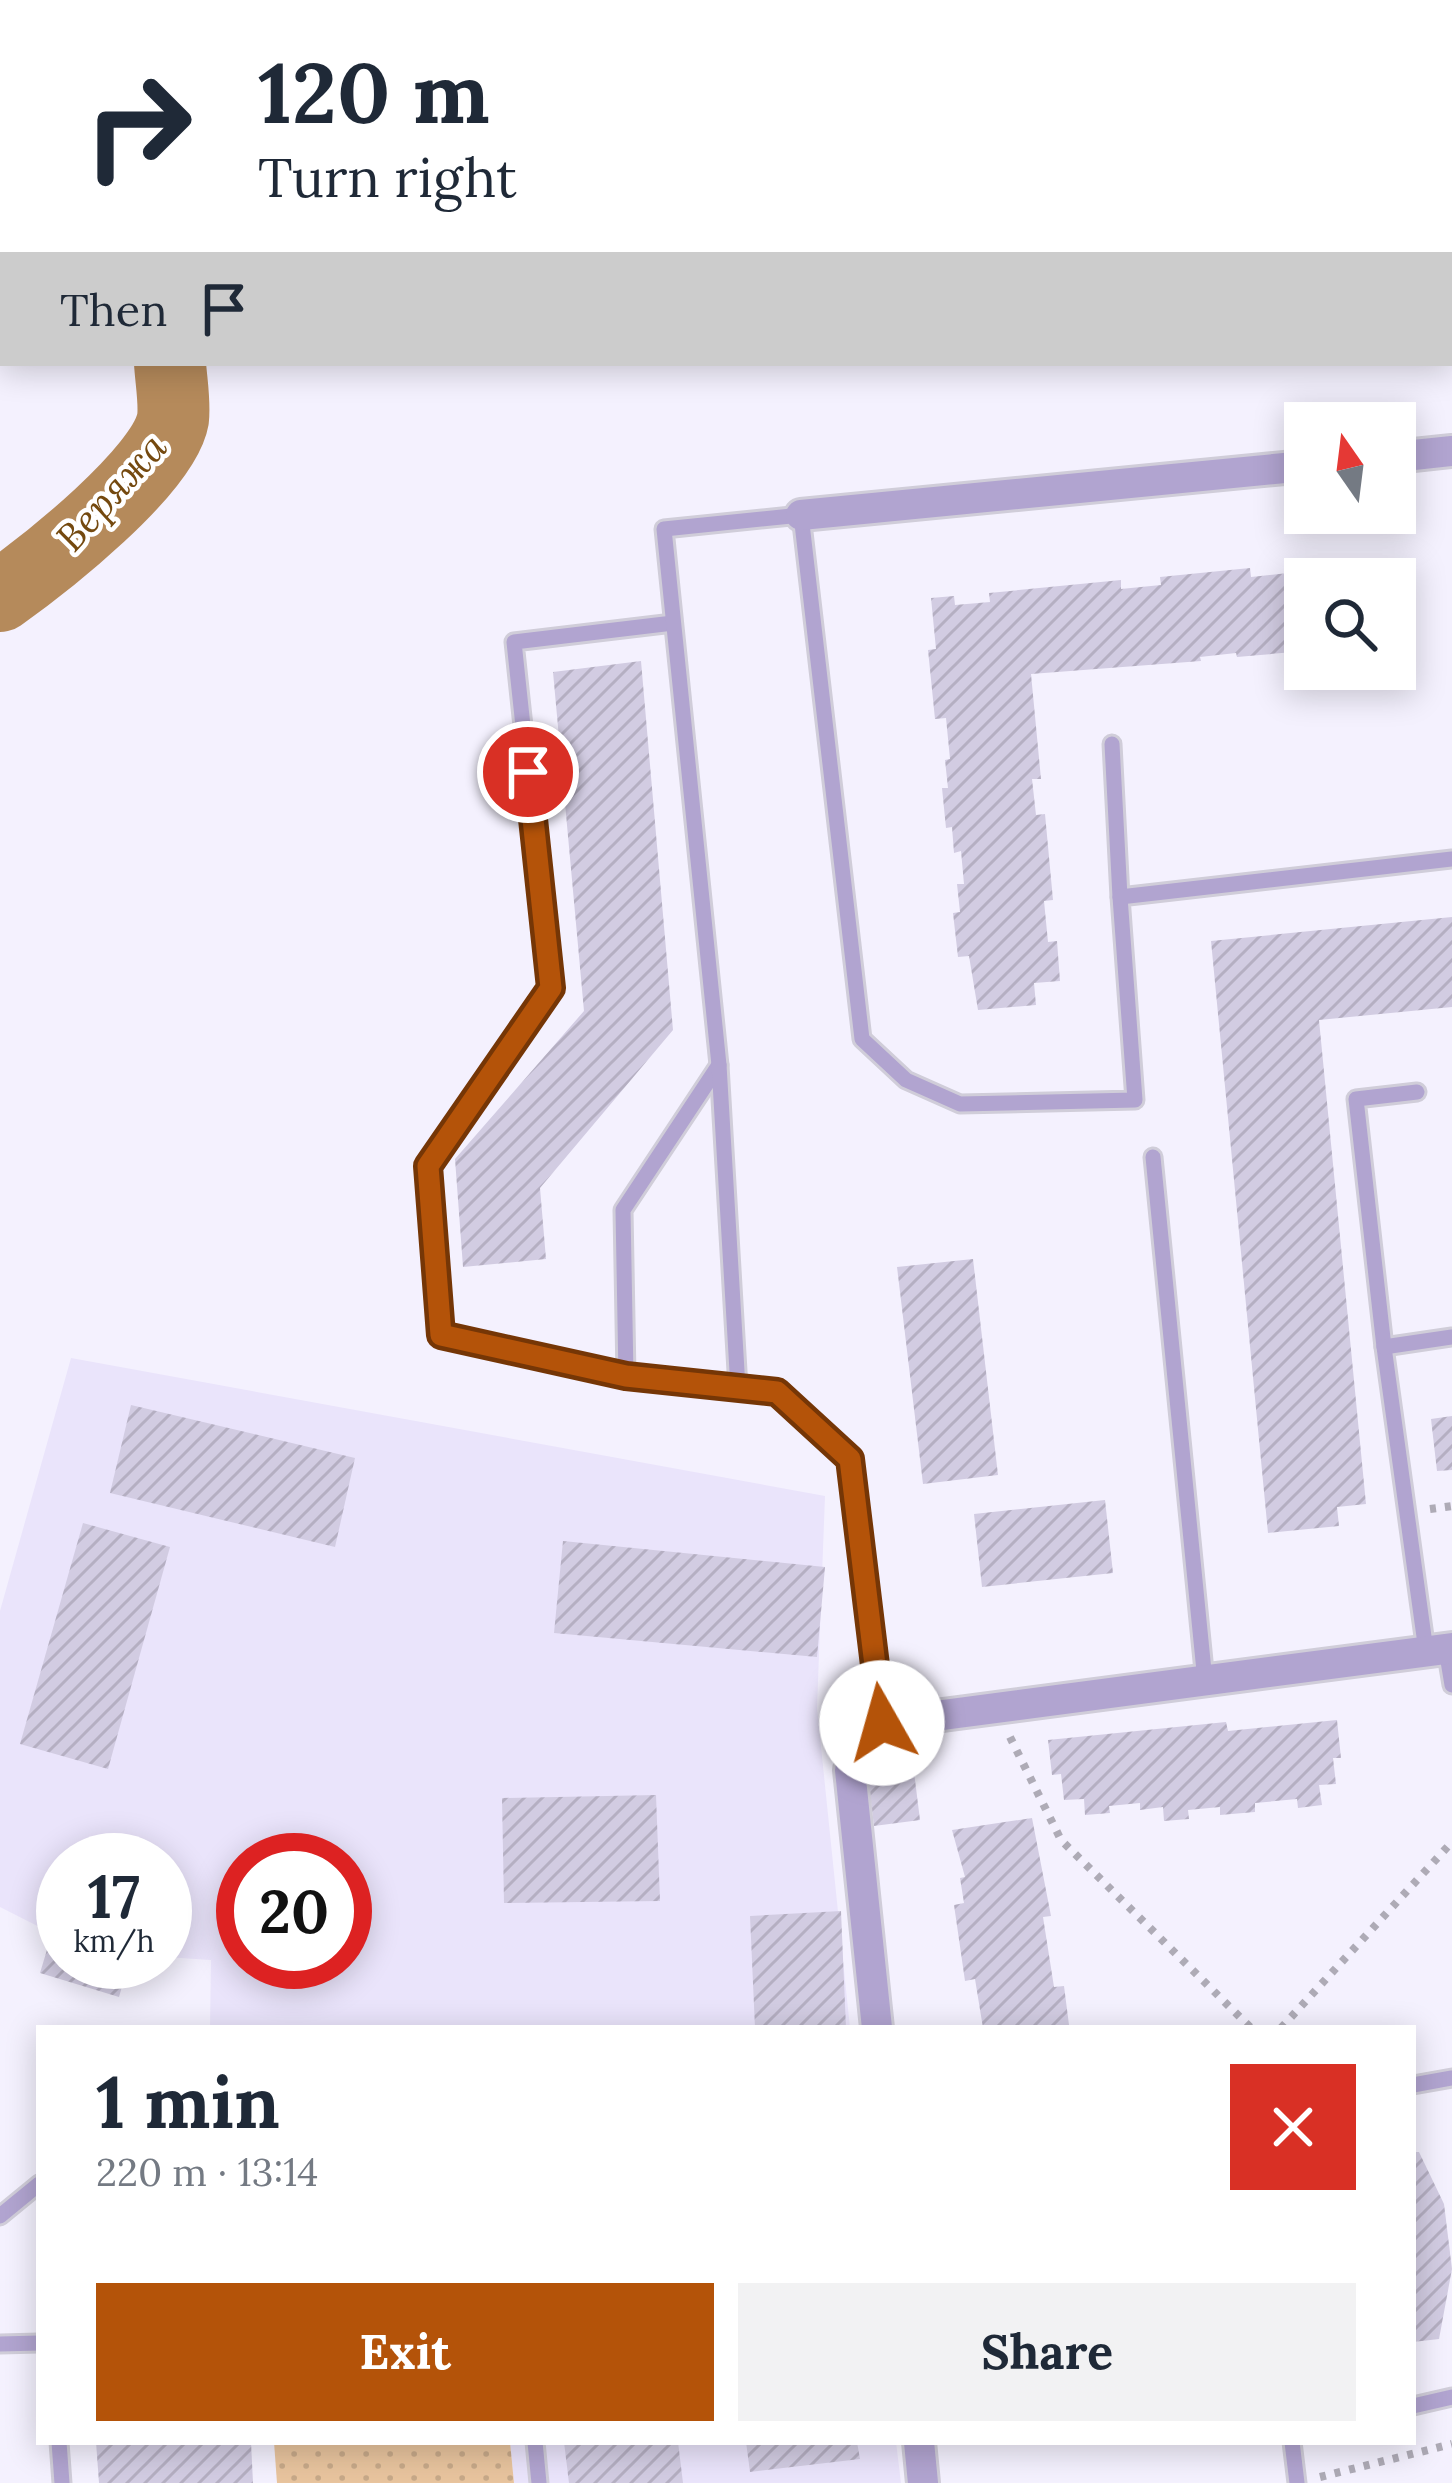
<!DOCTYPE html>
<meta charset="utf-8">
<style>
:root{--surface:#fff;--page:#f2f2f3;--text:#1f2937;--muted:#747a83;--accent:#b45309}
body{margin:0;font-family:Lora,serif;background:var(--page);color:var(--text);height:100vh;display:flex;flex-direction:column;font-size:45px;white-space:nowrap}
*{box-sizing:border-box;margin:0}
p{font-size:39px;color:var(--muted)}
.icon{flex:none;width:66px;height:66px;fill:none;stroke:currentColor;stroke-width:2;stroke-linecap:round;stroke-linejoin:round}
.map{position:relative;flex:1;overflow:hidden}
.side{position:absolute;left:36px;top:2025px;width:1380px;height:420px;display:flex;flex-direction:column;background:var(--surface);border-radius:0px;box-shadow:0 6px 30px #0003}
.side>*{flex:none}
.banner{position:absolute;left:0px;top:0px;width:1452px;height:366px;box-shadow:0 6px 30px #0003;background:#fff;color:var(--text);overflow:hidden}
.needle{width:78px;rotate:346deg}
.controls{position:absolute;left:1284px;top:402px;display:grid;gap:24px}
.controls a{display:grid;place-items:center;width:132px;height:132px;border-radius:0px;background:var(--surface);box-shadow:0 6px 30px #0003;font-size:60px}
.speed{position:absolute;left:36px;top:1833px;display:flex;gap:24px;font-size:60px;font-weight:700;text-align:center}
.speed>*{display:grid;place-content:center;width:156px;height:156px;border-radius:50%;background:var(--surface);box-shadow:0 6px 30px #0003;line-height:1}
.speed small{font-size:30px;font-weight:400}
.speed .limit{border:18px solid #d22;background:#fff;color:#111}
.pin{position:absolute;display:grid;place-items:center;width:102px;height:102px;color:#fff;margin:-51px;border:6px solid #fff;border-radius:50%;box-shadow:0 3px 12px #0007}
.me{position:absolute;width:132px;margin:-66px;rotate:353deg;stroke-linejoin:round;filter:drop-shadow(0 0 9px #0008)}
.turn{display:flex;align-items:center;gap:42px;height:252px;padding:0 60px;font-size:54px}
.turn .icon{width:156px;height:156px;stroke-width:2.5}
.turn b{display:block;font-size:84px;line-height:102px}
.then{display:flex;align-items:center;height:114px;padding:0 60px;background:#0003;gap:24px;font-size:45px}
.round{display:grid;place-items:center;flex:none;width:126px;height:126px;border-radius:0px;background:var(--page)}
.summary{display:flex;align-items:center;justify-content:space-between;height:204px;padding:0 60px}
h1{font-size:72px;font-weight:700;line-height:90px}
.cta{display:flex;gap:24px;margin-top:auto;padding:24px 60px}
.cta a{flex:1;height:138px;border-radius:0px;background:var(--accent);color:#fff;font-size:48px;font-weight:700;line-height:138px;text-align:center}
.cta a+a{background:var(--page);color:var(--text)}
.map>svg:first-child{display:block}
.built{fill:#eae4fb;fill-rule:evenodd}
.grass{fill:url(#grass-dots)}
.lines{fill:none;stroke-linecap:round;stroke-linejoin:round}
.river{stroke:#b58a5b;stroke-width:72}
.building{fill:url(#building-hatch)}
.lane-casing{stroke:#d0cdd9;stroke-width:21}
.street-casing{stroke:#d0cdd9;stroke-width:36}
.path{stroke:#aeabb6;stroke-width:8;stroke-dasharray:6 9;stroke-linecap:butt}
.lane{stroke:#b1a4d0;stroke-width:15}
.street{stroke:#b1a4d0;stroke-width:30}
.route-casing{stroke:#753606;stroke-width:30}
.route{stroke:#b45309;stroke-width:21}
.labels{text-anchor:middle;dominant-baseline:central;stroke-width:9;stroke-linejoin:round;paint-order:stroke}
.water-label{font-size:39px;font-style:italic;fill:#74490f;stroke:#fff}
</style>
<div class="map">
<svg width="1452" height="2483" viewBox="0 0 1452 2483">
<defs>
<pattern id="grass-dots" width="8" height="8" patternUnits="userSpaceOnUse" patternTransform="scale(3)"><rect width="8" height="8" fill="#e8c49e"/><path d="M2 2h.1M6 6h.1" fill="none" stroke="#c7a989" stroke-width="1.8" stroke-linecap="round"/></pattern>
<pattern id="building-hatch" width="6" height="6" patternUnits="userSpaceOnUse" patternTransform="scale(3)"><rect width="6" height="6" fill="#d2cce2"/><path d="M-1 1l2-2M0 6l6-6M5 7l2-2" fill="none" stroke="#b5afc2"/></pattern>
</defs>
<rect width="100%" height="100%" fill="#f4f1fe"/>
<g class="built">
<path d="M 71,1358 L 825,1496 L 817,1708 L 850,2028 L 210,2028 L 211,1960 L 165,1957 L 165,1860 L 63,1860 L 63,1939 L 0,1907 L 0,1611 ZM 243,1860 L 345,1860 L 345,1962 L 243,1962 Z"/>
<path d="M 510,2442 L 896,2442 L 901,2483 L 514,2483 Z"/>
</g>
<path class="grass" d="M 274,2442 L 510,2442 L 514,2483 L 277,2483 Z"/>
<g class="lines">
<g class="river">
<path d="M 0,177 L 3,176"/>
<path d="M 0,596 C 44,565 164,471 173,419 C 175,402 171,380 170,363"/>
</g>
</g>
<g class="building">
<path d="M 1335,560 L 1337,579 L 1305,579 L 1305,651 L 1237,657 L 1236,653 L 1200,657 L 1201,661 L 1031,674 L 1041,779 L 1032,779 L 1036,815 L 1045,814 L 1053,900 L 1044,901 L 1048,942 L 1057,941 L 1060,981 L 1034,983 L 1036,1005 L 978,1010 L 969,956 L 958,957 L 953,913 L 960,912 L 957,884 L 964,884 L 961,851 L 954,853 L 952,827 L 946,828 L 942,788 L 948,788 L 945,760 L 950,759 L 946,718 L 935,719 L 928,650 L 936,649 L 931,598 L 954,596 L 955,605 L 990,602 L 989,593 L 1121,580 L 1121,589 L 1161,585 L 1160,577 L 1250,568 L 1251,577 L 1288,573 L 1287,565 Z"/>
<path d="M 641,661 L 673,1030 L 540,1188 L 546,1259 L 463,1267 L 455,1159 L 584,1011 L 553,672 Z"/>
<path d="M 1452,917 L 1452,1007 L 1319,1020 L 1366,1504 L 1337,1507 L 1339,1526 L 1268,1533 L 1211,941 Z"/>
<path d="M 973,1259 L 998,1475 L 923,1484 L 897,1267 Z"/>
<path d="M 131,1405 L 355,1458 L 335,1547 L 110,1493 Z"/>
<path d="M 1452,1416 L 1452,1470 L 1437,1471 L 1431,1419 Z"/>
<path d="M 1105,1500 L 1113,1573 L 982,1587 L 974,1514 Z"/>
<path d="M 83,1523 L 170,1547 L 108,1769 L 20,1744 Z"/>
<path d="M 563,1541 L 825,1567 L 817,1657 L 554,1633 Z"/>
<path d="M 1337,1720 L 1341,1758 L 1333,1758 L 1336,1784 L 1319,1785 L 1322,1805 L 1298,1808 L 1297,1799 L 1255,1803 L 1255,1812 L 1220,1815 L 1220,1807 L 1188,1810 L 1189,1819 L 1164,1821 L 1163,1807 L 1140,1810 L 1140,1803 L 1109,1806 L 1110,1813 L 1085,1815 L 1084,1799 L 1064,1800 L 1061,1774 L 1052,1775 L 1048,1740 L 1226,1722 L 1228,1731 Z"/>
<path d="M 912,1756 L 920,1820 L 874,1826 L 866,1762 Z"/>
<path d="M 656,1795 L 660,1901 L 504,1903 L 502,1798 Z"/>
<path d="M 1032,1818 L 1051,1916 L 1043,1917 L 1054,1987 L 1064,1986 L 1069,2025 L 983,2028 L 975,1979 L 965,1981 L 954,1905 L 964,1903 L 960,1878 L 965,1877 L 952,1830 Z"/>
<path d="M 62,1900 L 63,1962 L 129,1962 L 119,1997 L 40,1973 Z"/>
<path d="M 841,1911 L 846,2028 L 755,2028 L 750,1916 Z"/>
<path d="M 1413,2152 L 1419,2152 L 1444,2204 L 1452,2269 L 1439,2339 L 1413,2342 Z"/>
<path d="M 96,2442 L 251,2442 L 253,2483 L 99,2483 Z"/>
<path d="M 564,2442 L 678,2442 L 683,2483 L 569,2483 Z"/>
<path d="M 746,2442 L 857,2442 L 860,2459 L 750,2472 Z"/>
</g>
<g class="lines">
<g class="lane-casing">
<g id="lane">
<path d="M 1449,113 L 1452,112"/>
<path d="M 673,623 L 514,642 L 551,988 L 428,1166 L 441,1335 L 626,1376 L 777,1392 L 850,1459 L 882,1723"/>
<path d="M 1112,744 L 1120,897"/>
<path d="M 1417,1092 L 1356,1099 L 1384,1347 L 1426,1651"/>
<path d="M 1153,1157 L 1205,1681"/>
<path d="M 1384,1347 L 1452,1337"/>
<path d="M 626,1376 L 623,1210 L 719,1065"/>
<path d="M 738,1388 L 719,1065 L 664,529 L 801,515 L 862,1039 L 906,1080 L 960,1104 L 1135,1100 L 1120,897 L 1452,859"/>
<path d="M 1446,1649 L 1452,1685"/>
<path d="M 1413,2085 L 1452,2078"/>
<path d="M 0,2216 L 39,2184"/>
<path d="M 0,2344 L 39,2343"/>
<path d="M 1413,2406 L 1452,2397"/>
<path d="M 59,2442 L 62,2483"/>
<path d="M 535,2442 L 539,2483"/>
<path d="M 1292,2442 L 1297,2483"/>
</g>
</g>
<g class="street-casing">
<g id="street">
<path d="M 1395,457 L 1452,451"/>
<path d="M 801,515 L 1305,466"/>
<path d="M 877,2028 L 850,1770 L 882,1723 L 1452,1648"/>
<path d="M 919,2442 L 923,2483"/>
</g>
</g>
<g class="path">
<path d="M 1430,1509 L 1452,1506"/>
<path d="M 1010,1737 L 1061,1840 L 1251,2028"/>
<path d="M 1281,2028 L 1452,1842"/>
<path d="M 1320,2477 L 1452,2444"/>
</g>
<use href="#lane" class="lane"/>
<use href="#street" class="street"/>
</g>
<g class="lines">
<g class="route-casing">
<path id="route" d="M 528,772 L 551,988 L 428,1166 L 441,1335 L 626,1376 L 777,1392 L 850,1459 L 882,1723"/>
</g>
<use href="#route" class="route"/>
</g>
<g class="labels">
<g class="water-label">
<text transform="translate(111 492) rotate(-48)">Веряжа</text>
</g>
</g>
</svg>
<div class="controls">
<a><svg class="needle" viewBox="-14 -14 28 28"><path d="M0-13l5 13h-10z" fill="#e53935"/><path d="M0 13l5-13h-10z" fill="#747a83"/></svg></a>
<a><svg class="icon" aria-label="search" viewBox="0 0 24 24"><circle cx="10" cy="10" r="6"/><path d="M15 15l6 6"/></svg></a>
</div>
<div class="speed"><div>17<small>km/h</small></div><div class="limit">20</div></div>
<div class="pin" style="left:528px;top:772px;background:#d93025"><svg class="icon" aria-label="arrive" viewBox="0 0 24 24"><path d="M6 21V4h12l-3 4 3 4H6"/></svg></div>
<svg class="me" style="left:882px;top:1723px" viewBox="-20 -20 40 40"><circle r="19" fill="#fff"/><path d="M0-13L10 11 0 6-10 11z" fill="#b45309"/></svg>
<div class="banner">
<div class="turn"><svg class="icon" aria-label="right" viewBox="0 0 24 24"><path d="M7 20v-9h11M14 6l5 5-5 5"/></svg><div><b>120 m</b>Turn right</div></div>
<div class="then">Then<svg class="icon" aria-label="arrive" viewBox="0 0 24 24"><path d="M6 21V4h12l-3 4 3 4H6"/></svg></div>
</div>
<section class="side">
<div class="summary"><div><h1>1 min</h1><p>220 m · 13:14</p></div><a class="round" style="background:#d93025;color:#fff"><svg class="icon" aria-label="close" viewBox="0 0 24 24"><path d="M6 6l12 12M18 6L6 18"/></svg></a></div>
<div class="cta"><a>Exit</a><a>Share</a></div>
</section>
</div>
